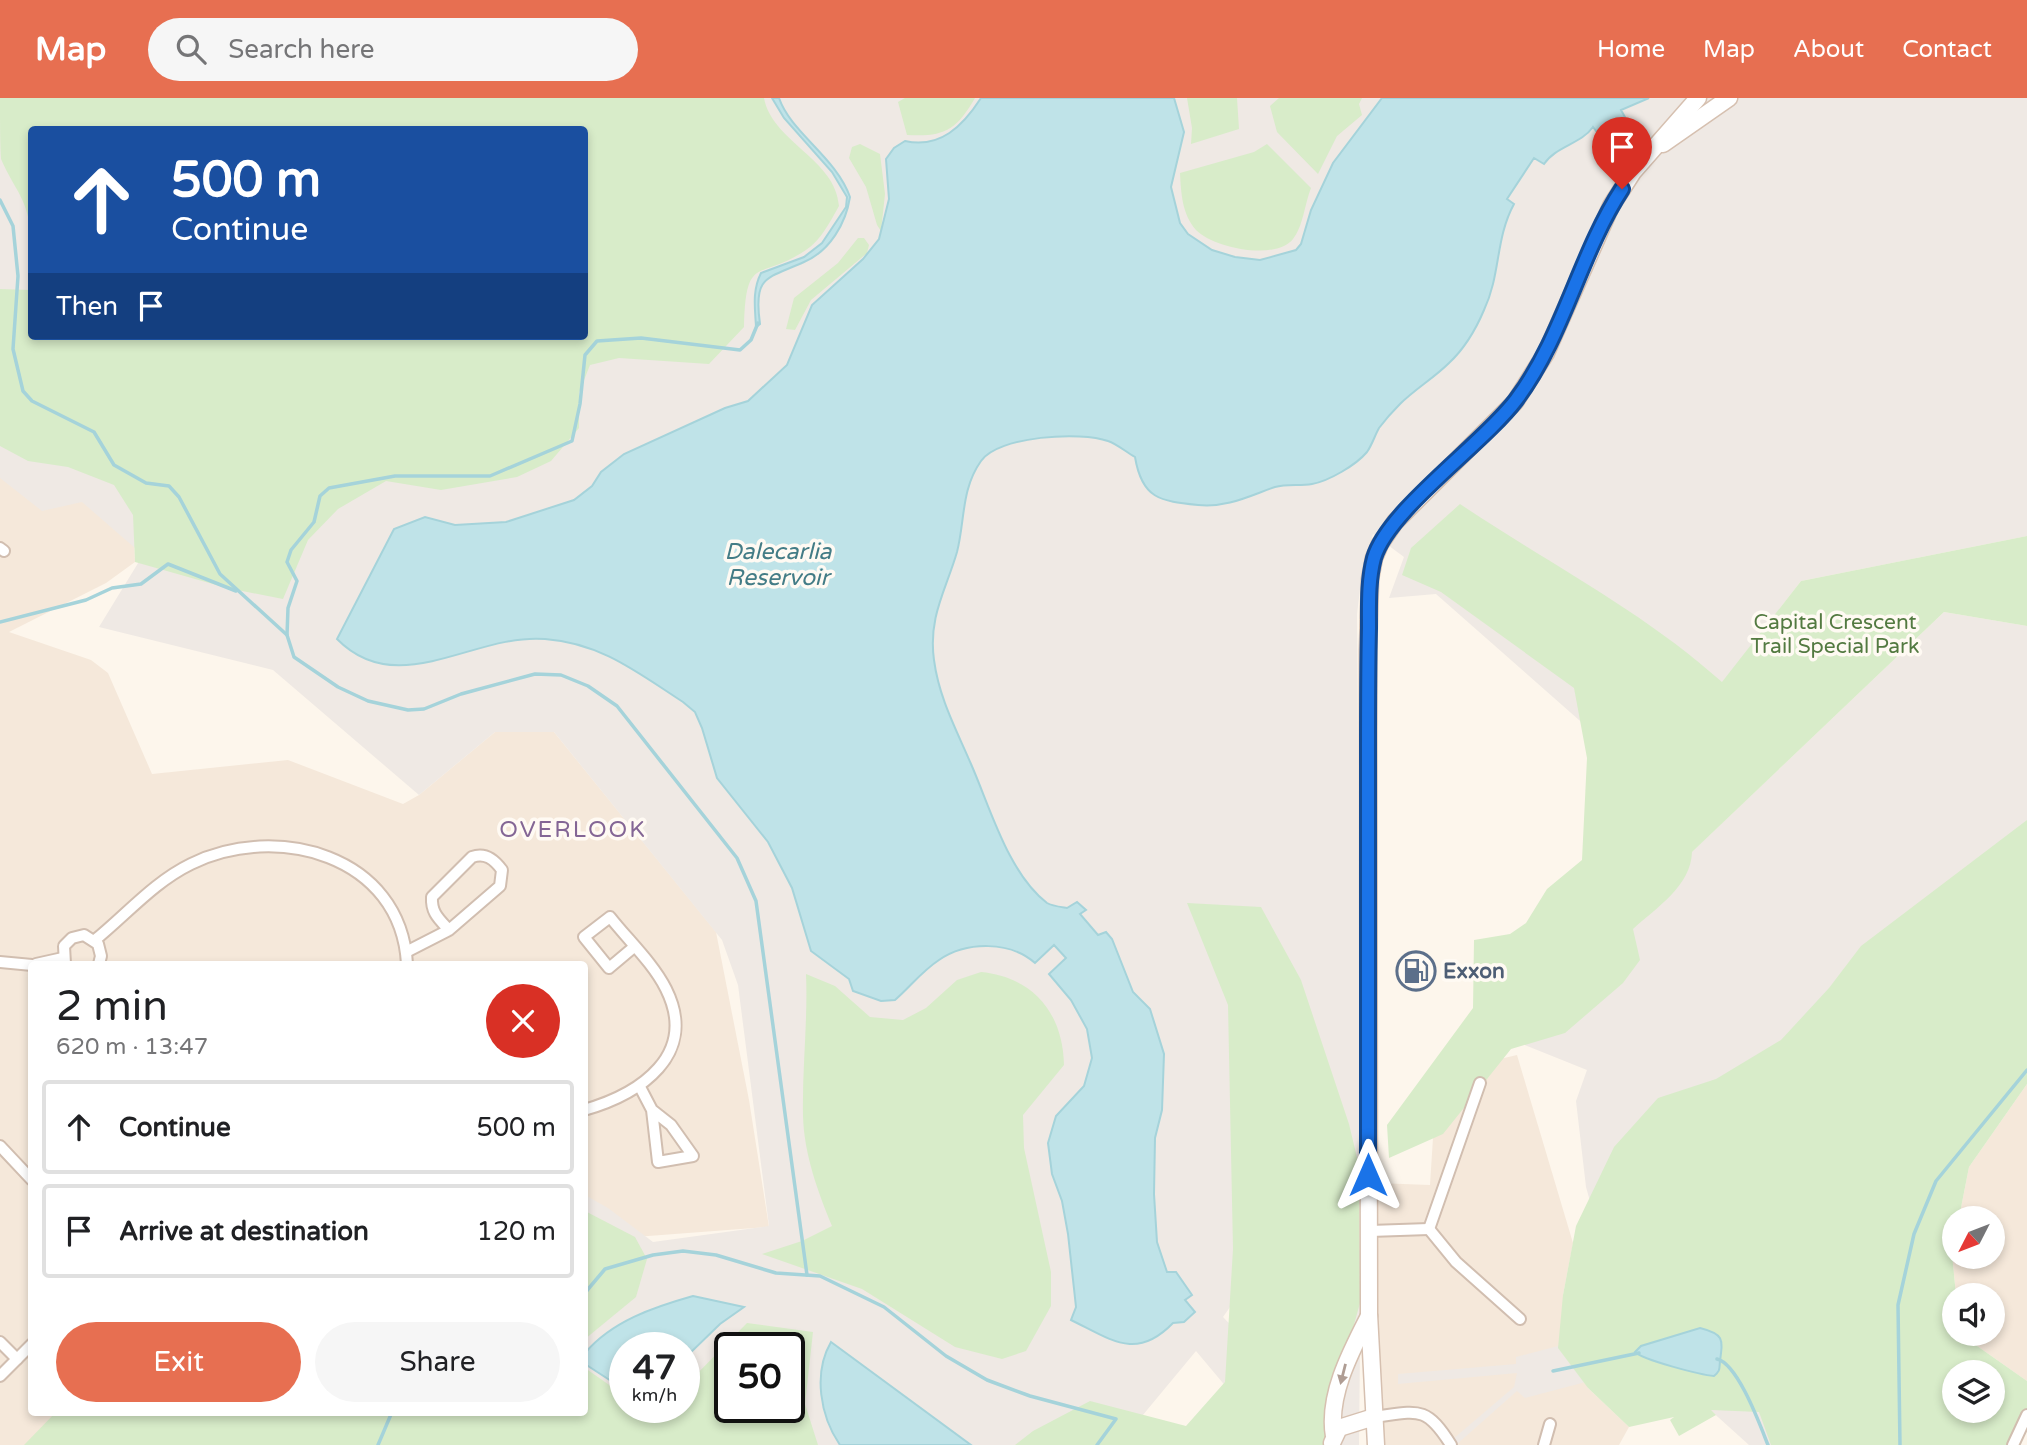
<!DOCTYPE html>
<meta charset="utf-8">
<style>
:root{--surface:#fff;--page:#f6f6f6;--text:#202124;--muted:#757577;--line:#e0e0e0;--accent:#e76f51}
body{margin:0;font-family:"Varela Round",sans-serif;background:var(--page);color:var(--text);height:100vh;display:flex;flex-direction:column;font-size:26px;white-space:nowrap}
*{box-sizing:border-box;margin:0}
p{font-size:23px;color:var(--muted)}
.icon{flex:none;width:38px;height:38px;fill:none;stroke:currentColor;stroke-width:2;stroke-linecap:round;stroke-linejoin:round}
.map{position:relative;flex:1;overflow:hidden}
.sheet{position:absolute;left:28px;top:863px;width:560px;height:455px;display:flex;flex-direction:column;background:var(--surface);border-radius:7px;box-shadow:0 4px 10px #0003}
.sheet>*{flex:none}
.top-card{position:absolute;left:28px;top:28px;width:560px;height:214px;border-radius:7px;box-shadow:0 4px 10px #0003;background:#1a4fa0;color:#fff;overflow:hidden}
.needle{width:46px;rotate:228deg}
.controls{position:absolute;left:1942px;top:1108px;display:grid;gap:14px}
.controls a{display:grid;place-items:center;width:63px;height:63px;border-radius:50%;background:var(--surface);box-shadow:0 4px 10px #0003;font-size:35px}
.speed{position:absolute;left:609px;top:1234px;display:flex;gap:14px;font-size:35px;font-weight:700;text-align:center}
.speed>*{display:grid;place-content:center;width:91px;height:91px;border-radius:50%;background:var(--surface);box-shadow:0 4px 10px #0003;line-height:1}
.speed small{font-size:18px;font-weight:400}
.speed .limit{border:4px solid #111;border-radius:10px;background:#fff;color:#111}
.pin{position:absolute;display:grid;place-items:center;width:60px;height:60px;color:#fff;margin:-72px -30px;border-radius:50% 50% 50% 0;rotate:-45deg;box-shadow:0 0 7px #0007}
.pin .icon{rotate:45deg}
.me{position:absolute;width:77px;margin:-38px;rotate:0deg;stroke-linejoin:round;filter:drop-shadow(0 0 5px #0008)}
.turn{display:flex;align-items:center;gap:24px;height:147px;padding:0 28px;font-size:32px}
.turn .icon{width:91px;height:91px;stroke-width:2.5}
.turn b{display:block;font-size:49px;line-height:60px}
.then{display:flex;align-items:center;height:66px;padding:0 28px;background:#0003;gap:14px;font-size:26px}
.round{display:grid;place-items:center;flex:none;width:74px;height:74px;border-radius:37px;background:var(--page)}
.head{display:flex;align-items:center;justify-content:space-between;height:119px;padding:0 28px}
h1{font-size:42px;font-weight:600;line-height:52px}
.button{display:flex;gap:14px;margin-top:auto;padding:14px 28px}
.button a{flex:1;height:80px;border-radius:42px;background:var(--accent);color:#fff;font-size:28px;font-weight:600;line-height:80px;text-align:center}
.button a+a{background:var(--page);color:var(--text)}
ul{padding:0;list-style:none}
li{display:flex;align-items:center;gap:21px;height:94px;margin:0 14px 10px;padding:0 14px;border:4px solid var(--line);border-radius:7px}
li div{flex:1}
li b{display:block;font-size:26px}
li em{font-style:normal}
header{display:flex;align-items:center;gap:42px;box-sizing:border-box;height:98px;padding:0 35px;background:var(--accent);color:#fff}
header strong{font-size:33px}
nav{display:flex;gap:38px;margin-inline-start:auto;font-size:24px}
.search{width:490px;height:63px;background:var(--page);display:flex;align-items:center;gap:18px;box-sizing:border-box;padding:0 24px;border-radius:38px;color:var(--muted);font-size:26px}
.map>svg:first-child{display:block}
.residential{fill:#f5e8da}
.industrial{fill:#efe9e4;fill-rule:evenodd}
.green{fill:#d8ecc9;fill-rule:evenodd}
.water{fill:#bfe3e8;stroke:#a5d3da;stroke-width:2}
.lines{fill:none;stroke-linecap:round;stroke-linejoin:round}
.stream{stroke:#a5d3da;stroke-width:3.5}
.street-casing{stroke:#d1beb0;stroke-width:14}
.secondary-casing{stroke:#d6c0b0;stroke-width:19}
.street{stroke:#fff;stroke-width:10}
.secondary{stroke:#fff;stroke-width:16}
.oneway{fill:#af9d94}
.route-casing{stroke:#114b97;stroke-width:18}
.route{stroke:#1a73e8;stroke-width:12}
.labels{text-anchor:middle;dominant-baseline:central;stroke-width:7;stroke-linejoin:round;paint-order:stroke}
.park-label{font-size:21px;fill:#537a41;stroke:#fffaf3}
.service-label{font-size:21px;font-weight:bold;fill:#4e5e75;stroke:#fffaf3;text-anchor:start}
.water-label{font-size:23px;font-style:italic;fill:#437c86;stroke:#fffaf3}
.neighbourhood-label{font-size:23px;letter-spacing:2px;fill:#846695;stroke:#fffaf3}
</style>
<header>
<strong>Map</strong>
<div class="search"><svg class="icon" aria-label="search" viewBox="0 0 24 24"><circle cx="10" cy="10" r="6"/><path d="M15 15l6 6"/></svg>Search here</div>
<nav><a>Home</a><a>Map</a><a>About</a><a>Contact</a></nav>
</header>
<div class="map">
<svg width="2027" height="1347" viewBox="0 0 2027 1347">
<rect width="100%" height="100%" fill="#fdf6ec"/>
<g class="residential">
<path d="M 0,348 L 133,417 L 135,464 L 106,485 L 9,534 L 91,562 L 108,575 L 152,676 L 288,662 L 403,706 L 419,697 L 495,634 L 554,634 L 716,834 L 749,1002 L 769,1129 L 635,1139 L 585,1113 L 584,866 L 32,866 L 32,1314 L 76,1314 L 42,1347 L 0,1347 Z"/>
<path d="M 1517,957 L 1573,1145 L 1563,1197 L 1588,1290 L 1629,1329 L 1619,1347 L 1380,1347 L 1376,1085 L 1430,1087 L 1434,1024 L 1470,968 Z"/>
<path d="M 2027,986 L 2027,1283 L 1960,1236 L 1993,1236 L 1993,1197 L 1956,1197 L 1952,1156 L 1955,1140 L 1955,1158 L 1993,1158 L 1993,1120 L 1959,1120 L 1969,1069 Z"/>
</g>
<g class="industrial">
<path d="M 0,0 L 2027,0 L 2027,438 L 1801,483 L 1647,682 L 1436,496 L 1389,500 L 1404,459 L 1373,436 L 1362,475 L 1357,516 L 1361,1064 L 1310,1096 L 1223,1219 L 1245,1242 L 1361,1151 L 1359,1347 L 1275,1347 L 1196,1253 L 1123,1341 L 1112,1347 L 697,1347 L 585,1291 L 585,1097 L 608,1110 L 653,1144 L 769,1128 L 738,887 L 722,842 L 554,634 L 495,634 L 419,697 L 273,572 L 99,529 L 143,457 L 82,404 L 42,413 L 0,380 ZM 32,32 L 584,32 L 584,238 L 32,238 ZM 625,1250 L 684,1250 L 684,1309 L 625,1309 ZM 730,1250 L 789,1250 L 789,1309 L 730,1309 Z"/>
<path d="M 1944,514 L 2027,528 L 2027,830 L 1915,1107 L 1903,1347 L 1749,1347 L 1658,1265 L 1525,1300 L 1517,1293 L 1456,1347 L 1446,1347 L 1514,1289 L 1517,1275 L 1398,1286 L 1398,1276 L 1516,1266 L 1516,1259 L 1626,1230 L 1586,1089 L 1576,1003 L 1587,972 L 1517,944 L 1594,847 Z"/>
</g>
<g class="green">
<path d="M 0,0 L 764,0 C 772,44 836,61 839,108 C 830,124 821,142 806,152 C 758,184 746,155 744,229 L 709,266 L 619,260 L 590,267 L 579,295 L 579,330 L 551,363 L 517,379 L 441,392 L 386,383 L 338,411 L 308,442 L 283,501 L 227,490 L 135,464 L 133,417 L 114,387 L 68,369 L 28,363 L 0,348 L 0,191 L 31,192 L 32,238 L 584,238 L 584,32 L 32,32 L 31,138 C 28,100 15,93 1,61 C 0,46 0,17 0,0 Z"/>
<path d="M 905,0 L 975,0 C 956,33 943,39 907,37 L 898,4 Z"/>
<path d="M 1187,0 L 1237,0 L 1239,31 L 1191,46 L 1192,30 Z"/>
<path d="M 1279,0 L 1362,0 L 1359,6 L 1362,17 L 1337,38 L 1318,76 L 1277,34 L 1270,8 Z"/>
<path d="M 860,46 L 880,56 L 885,96 L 881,133 L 877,127 L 866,89 L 849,60 L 852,49 Z"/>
<path d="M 1267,46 L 1311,90 C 1305,105 1303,129 1293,141 C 1276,163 1213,150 1196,132 C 1182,116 1181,95 1180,75 L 1254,54 Z"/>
<path d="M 858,140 L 864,140 L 869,147 L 867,155 L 811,202 L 795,232 L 786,231 L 794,200 L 838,165 Z"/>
<path d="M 1460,406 C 1548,465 1643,513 1722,584 L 1801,483 L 2027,438 L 2027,528 L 1944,514 L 1692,754 C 1691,788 1656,810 1633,831 L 1640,862 L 1623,885 L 1565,935 L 1511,951 L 1443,1036 L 1389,1060 L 1387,1027 L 1473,910 L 1474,842 L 1510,836 L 1526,825 L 1547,791 L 1582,762 L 1587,660 L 1574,590 L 1441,494 L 1402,477 L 1411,450 Z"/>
<path d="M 2027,722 L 2027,986 L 1969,1069 L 1959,1120 L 1955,1120 L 1952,1156 L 1956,1197 L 1955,1236 L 1960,1236 L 2027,1283 L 2027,1317 L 2013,1347 L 1771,1347 L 1759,1314 L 1711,1312 L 1716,1317 L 1679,1338 L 1670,1322 L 1674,1319 L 1629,1329 L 1588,1290 L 1558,1250 L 1563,1197 L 1576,1128 L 1614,1049 L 1658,1000 L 1716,981 L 1781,942 L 1829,890 L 1861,848 ZM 1955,1274 L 1993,1274 L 1993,1312 L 1955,1312 Z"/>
<path d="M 1187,805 L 1261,809 L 1301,882 L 1349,1026 L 1359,1068 L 1360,1205 L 1327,1324 L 1325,1347 L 1015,1347 L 1033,1333 L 1090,1303 L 1186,1328 L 1225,1284 L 1233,1151 L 1228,907 Z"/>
<path d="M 981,874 C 1033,879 1063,915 1064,967 L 1023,1017 L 1024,1050 L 1051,1174 L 1051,1208 L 1026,1253 L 1002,1261 L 955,1249 L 862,1191 L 762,1156 L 802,1143 L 832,1128 C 818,1094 804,1056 803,1018 C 802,970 808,923 806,876 L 835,888 L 870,919 L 903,922 L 926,910 L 957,882 Z"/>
<path d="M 585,1113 L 635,1139 L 647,1161 L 636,1199 L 585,1241 Z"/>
<path d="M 747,1225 L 813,1234 L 805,1306 L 818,1347 L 24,1347 L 56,1314 L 584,1314 L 585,1270 L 625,1298 L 625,1309 L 684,1309 L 684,1289 ZM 730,1250 L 789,1250 L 789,1309 L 730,1309 Z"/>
</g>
<g class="water">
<path d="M 772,0 L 779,0 C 791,35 836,59 850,99 C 846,125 830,153 804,164 C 767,181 753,177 760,226 L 756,229 C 755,210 752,193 761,175 L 804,159 L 822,145 L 846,109 L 847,99 L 832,74 L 784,20 Z"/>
<path d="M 981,0 L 1174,0 L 1184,34 L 1171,89 L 1180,125 L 1188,136 L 1212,152 L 1235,159 L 1260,162 L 1296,152 L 1301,146 L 1311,112 L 1333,65 L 1382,0 L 1649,0 L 1621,12 L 1626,21 L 1599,37 L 1593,29 C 1581,46 1556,48 1544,66 L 1534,60 L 1507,101 L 1514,106 C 1495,141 1501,176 1484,212 C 1476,231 1464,251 1449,265 C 1434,280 1415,291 1400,306 C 1393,313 1385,322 1379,330 C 1375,337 1372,347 1367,354 C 1356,367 1329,383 1312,386 C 1300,388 1287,386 1275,389 C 1249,398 1227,410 1198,407 C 1160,403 1142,401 1135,359 C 1126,354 1117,346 1108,343 C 1081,333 998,338 981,363 C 961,391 965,423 957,454 C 946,492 928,519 934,562 C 939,600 956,631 971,666 C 990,709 1008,775 1047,805 C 1052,808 1061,809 1067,810 L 1077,804 L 1086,812 L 1080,816 L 1098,837 L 1106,834 L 1112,841 L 1133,894 L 1150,911 L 1164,956 L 1162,1012 L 1155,1040 L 1154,1096 L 1157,1144 L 1167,1174 L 1176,1174 L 1192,1197 L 1185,1202 L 1195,1214 L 1184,1224 L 1173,1225 C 1136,1263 1112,1242 1071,1222 L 1076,1209 L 1068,1136 L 1062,1103 L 1052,1076 L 1048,1045 L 1056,1018 L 1084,988 L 1092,960 L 1087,931 L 1071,902 L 1049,876 L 1066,860 L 1054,847 L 1035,865 C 1010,843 967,843 939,862 C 922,873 910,889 895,902 L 881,903 L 853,893 L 849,881 L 811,853 L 792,790 L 768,744 L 717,680 L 702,630 L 695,614 L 683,604 C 638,575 601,545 545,541 C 474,535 398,603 337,541 L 394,431 L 425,419 L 455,427 L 506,424 L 574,402 L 592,388 L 601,374 L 624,356 L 725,310 L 748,303 L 787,267 L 812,207 L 863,161 L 879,141 L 889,101 L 886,61 L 894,50 L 905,43 C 940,51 963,28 981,0 Z"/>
<path d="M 693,1198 L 744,1209 L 720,1226 L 684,1261 L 684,1250 L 625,1250 L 625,1292 L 585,1266 L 585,1255 C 612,1223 654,1209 693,1198 Z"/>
<path d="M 1700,1230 C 1724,1236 1723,1241 1720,1263 C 1719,1271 1721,1272 1714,1278 C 1701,1277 1643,1262 1635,1254 L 1641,1248 Z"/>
<path d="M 831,1244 L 971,1347 L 840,1347 C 820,1318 813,1275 831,1244 Z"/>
</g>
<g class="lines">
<g class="stream">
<path d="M 0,102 L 13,128 L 18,178 L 13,251 L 23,293 L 32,303 L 94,334 L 114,367 L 146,385 L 169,388 L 179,399 L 220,476 L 287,537 L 294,559 L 338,589 L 368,603 L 408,612 L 424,611 L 461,596 L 535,576 L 561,577 L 588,588 L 617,608 L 737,760 L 756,803 L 807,1177"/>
<path d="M 0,524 L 86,502 L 112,490 L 141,486 L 168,466 L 236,493"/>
<path d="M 287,537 L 288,510 L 297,483 L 287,464 L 291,452 L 314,424 L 320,398 L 329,390 L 395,378 L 490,378 L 572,343 L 580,306 L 585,257 L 597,243 L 641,240 L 740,252 L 751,242 L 758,225"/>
<path d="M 584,1196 L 605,1171 L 653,1157 L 683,1153 L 716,1157 L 776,1175 L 820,1178 L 884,1209 L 946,1258 L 987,1282 L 1030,1298 L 1116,1321 L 1097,1347"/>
<path d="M 1717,1261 C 1738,1266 1760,1327 1768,1347"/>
<path d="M 1553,1273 L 1639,1255"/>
<path d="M 378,1347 L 392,1314"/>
<path d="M 1900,1347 L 1898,1207 L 1914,1136 L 1936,1083 L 2027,972"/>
</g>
<g class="street-casing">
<g id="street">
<path d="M 0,450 L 4,453"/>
<path d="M 95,842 C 127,816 154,784 191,766 C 276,724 401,757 407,866"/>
<path d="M 406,854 L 449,832 L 500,788 L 502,772 C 494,761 485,754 472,759 L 432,799 C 431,815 439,821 449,832"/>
<path d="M 0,864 L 32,867"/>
<path d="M 36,866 L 63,860"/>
<path d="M 65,866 L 64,848 L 72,840 L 84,837 L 98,846 L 101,858 L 99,866"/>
<path d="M 640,989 L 652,1012 L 658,1064 L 693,1058 L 671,1027 L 652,1012"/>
<path d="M 584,1012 C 640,996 699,957 666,891 C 653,865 628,842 610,819 L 584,839 L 609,870 L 634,849"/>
<path d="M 0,1048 L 32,1082"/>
<path d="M 1429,1131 L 1480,985"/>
<path d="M 1429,1131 L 1456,1164 L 1520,1221"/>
<path d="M 1370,1133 L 1429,1131"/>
<path d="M 0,1244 L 17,1261"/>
<path d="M 0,1278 L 32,1246"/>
<path d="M 1374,1319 C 1418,1313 1426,1307 1451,1347"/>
<path d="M 1544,1347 L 1550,1326"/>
<path d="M 2013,1347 L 2027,1317"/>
</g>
</g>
<g class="secondary-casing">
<g id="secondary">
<path d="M 1663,46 L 1729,0"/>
<path d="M 1334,1338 C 1327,1298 1351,1253 1369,1218"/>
<path d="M 1332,1345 L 1339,1330 L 1374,1319"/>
<path d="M 1376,1347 L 1369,1216 L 1368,552 L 1370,481 L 1374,460 L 1380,446 L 1395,424 L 1515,304 L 1546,255 L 1611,108 L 1633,74 L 1698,0"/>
</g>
</g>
<use href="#street" class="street"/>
<use href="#secondary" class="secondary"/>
</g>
<defs><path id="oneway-solid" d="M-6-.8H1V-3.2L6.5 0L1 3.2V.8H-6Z" transform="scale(1.75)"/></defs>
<use class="oneway" href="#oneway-solid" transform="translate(1343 1276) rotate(104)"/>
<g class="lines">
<g class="route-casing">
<path id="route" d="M 1368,1077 C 1368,936 1369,795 1368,653 C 1368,612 1368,571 1369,530 C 1369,507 1368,483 1374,460 C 1388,412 1483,346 1516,302 C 1564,238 1579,157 1622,91"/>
</g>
<use href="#route" class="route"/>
</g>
<defs>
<g id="fuel-ring" transform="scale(2.0125)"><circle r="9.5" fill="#fffaf3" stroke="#5c6f8a" stroke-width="1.5"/><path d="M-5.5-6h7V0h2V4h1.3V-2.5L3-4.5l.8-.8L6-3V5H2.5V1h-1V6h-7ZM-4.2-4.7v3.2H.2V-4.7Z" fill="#5c6f8a"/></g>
</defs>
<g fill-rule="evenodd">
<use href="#fuel-ring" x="1416" y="873"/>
</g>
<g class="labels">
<g class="park-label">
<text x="1835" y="524">Capital Crescent<tspan x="1835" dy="24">Trail Special Park</tspan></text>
</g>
<g class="service-label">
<text x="1443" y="873">Exxon</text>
</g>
<g class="water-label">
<text x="778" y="454">Dalecarlia<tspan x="778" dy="26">Reservoir</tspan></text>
</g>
<g class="neighbourhood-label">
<text x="573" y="732">OVERLOOK</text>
</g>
</g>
</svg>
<div class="controls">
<a><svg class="needle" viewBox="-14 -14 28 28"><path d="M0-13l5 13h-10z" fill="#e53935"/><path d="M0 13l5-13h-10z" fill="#757577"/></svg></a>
<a><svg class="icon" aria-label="sound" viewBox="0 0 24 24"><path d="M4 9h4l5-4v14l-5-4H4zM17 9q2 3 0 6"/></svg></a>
<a><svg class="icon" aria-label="layers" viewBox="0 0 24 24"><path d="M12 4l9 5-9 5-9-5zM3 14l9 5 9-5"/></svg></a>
</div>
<div class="speed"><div>47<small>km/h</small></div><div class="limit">50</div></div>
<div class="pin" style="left:1622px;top:91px;background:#d93025"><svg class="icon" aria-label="arrive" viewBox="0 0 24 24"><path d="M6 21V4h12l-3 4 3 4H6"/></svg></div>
<svg class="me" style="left:1368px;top:1077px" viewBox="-20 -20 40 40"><path d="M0-17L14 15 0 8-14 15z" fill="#1a73e8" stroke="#fff" stroke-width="4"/></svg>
<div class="top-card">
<div class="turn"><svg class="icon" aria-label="ahead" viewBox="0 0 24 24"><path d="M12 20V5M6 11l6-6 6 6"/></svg><div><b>500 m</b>Continue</div></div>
<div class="then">Then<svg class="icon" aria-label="arrive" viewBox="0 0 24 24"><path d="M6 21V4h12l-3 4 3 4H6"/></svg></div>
</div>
<section class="sheet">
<div class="head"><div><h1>2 min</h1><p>620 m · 13:47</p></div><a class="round" style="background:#d93025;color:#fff"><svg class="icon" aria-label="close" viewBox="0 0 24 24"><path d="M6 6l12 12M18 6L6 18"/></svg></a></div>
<ul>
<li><svg class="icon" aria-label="ahead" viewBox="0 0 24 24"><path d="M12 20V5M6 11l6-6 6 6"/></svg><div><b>Continue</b></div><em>500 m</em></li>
<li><svg class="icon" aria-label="arrive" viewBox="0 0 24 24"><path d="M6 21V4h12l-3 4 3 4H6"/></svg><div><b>Arrive at destination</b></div><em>120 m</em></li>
</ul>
<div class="button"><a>Exit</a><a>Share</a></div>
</section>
</div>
